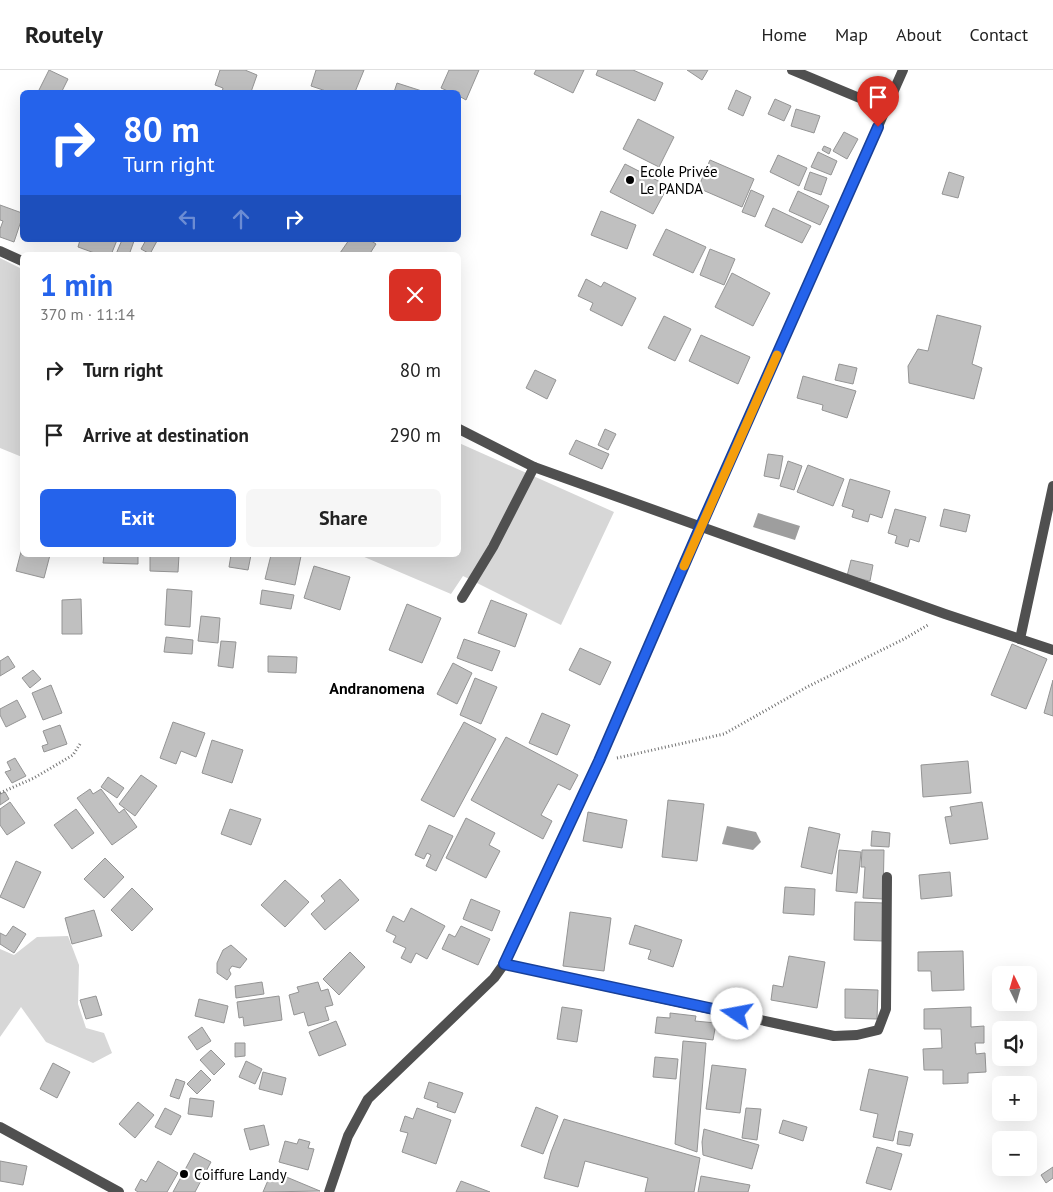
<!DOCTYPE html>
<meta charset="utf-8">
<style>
:root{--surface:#fff;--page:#f6f6f6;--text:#222;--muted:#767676;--line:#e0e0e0;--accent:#2563eb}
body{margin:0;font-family:"PT Sans",sans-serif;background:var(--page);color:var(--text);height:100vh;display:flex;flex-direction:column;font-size:19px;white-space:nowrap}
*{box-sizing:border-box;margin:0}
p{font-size:16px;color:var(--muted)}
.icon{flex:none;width:28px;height:28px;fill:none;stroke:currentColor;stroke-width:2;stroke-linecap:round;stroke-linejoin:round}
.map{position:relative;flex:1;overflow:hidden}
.sheet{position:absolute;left:20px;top:182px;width:441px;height:305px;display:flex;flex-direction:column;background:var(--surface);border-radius:8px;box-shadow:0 5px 20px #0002}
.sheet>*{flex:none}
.top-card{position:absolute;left:20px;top:20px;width:441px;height:152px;border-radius:8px;box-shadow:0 5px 20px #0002;background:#2563eb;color:#fff;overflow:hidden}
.needle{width:32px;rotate:355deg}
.tools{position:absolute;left:992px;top:896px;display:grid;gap:10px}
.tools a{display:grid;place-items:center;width:45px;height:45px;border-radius:8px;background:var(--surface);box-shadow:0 5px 20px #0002;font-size:25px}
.pin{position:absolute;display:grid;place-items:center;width:42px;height:42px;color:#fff;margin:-51px -21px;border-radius:50% 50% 50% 0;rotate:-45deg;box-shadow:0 0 5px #0007}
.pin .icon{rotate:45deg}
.me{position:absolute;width:55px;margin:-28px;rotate:282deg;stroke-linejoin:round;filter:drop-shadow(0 0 4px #0008)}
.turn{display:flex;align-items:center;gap:18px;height:105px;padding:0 20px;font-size:22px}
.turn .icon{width:65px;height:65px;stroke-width:2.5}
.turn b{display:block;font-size:35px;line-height:42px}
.lanes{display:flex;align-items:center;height:48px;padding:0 20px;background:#0003;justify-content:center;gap:25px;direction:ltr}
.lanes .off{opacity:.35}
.round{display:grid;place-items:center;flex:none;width:52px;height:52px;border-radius:8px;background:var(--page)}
.overview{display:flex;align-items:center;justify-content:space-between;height:85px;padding:0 20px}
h1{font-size:30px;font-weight:700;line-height:38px;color:var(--accent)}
.action{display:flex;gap:10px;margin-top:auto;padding:10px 20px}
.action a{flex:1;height:58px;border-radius:8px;background:var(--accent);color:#fff;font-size:20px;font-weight:700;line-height:58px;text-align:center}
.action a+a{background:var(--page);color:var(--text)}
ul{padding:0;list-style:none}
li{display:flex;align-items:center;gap:15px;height:65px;padding:0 20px}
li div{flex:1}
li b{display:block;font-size:19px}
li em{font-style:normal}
header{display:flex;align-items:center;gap:30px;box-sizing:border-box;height:70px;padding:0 25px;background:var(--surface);border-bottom:1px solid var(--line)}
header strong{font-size:24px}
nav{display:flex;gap:28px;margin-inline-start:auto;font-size:18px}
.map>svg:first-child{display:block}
.green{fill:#d7d7d7}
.water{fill:#9e9e9e}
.building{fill:#c0c0c0;stroke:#949494}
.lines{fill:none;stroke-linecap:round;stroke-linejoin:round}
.path{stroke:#727272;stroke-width:3;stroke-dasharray:1 2.5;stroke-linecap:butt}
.street{stroke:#505050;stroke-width:10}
.route-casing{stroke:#184099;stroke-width:12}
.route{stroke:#2563eb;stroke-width:9}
.slow{stroke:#f59e0b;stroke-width:9}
.poi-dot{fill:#000;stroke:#fff;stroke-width:2}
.labels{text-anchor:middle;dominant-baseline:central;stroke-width:4.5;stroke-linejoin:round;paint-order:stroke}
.poi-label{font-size:15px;fill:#000;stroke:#fff;text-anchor:start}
.neighbourhood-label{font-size:16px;font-weight:bold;fill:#000;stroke:#fff}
</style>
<header>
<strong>Routely</strong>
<nav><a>Home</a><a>Map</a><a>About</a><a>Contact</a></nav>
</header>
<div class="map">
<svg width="1053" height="1122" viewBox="0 0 1053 1122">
<rect width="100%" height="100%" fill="#fff"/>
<g class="green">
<path d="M 0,188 L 22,199 L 22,387 L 0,378 Z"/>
<path d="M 459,373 L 614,442 L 561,555 L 463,506 L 451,524 L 362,486 L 363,485 L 459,485 Z"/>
<path d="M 68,866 L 79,895 L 78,934 L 86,958 L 104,963 L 112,983 L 93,993 L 46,972 L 21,937 L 0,967 L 0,879 L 14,885 L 37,867 Z"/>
</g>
<g class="water">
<path d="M 758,443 L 800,456 L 795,470 L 753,457 Z"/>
<path d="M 727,756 L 756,762 L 761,772 L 753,780 L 722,774 Z"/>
</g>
<g class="building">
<path d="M 49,0 L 68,9 L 62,21 L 65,22 L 38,22 Z"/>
<path d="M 220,0 L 245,0 L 257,5 L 251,22 L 222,22 L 223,18 L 215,15 Z"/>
<path d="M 316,0 L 364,0 L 355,22 L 329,22 L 311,16 Z"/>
<path d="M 449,0 L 479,0 L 466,30 L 459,26 L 459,22 L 450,22 L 441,18 Z"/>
<path d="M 536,0 L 584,0 L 573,23 L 534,4 Z"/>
<path d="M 598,0 L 633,0 L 663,13 L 655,31 L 596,5 Z"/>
<path d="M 687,0 L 708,0 L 702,10 Z"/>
<path d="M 397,13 L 425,22 L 394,22 Z"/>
<path d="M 736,20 L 751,27 L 743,46 L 728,39 Z"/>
<path d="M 775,29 L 791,36 L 784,51 L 768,44 Z"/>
<path d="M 796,39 L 820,46 L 814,63 L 791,56 Z"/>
<path d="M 638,49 L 674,67 L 659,97 L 623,79 Z"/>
<path d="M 844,62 L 858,69 L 847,89 L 833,81 Z"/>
<path d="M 824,76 L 831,79 L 829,84 L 822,80 Z"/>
<path d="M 818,82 L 837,91 L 831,105 L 811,97 Z"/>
<path d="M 778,85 L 807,98 L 799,116 L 770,102 Z"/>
<path d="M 710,90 L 754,109 L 742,137 L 698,118 Z"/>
<path d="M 625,94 L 668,116 L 653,144 L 610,122 Z"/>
<path d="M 810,102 L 827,108 L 821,125 L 804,119 Z"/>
<path d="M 949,102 L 964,107 L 958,128 L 942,124 Z"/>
<path d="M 751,120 L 764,126 L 755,147 L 742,142 Z"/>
<path d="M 798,121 L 829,136 L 820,155 L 789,141 Z"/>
<path d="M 0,135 L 22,143 L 22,148 L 14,172 L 0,167 L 0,159 L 3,151 L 0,150 Z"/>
<path d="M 773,138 L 811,156 L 802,173 L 765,156 Z"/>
<path d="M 601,141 L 636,155 L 627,179 L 591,165 Z"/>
<path d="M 666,159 L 706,177 L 693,203 L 653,185 Z"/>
<path d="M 80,170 L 117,170 L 111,185 L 100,185 L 78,177 Z"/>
<path d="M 122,170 L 134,171 L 129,185 L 116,184 Z"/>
<path d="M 146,170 L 157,171 L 150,184 L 141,179 Z"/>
<path d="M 349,170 L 370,170 L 376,174 L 369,185 L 343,185 L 340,183 Z"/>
<path d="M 710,179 L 735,189 L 724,215 L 700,205 Z"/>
<path d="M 732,203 L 770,223 L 753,256 L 715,237 Z"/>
<path d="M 586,209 L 601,217 L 604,212 L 636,228 L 622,256 L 590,240 L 593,233 L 578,226 Z"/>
<path d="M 937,245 L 981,256 L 972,294 L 982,298 L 974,329 L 909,313 L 908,296 L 918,279 L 928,281 Z"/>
<path d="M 664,246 L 691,259 L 675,291 L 648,278 Z"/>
<path d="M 701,265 L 750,287 L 738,314 L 689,291 Z"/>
<path d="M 839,294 L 857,298 L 853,314 L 835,310 Z"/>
<path d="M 535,300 L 556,310 L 547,329 L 526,318 Z"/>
<path d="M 803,306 L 856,321 L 847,348 L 822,340 L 823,335 L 797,328 Z"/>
<path d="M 605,359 L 616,364 L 608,380 L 598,375 Z"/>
<path d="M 576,370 L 609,384 L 602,399 L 569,384 Z"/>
<path d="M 768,384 L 783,386 L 779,409 L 764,406 Z"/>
<path d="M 788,391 L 802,396 L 794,420 L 780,416 Z"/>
<path d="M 808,395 L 844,409 L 833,436 L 797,422 Z"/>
<path d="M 850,409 L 890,421 L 882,448 L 870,444 L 868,452 L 852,447 L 854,440 L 842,436 Z"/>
<path d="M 895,439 L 926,447 L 919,472 L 910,469 L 908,477 L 895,473 L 897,466 L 888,463 Z"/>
<path d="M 944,439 L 970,445 L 966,462 L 940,456 Z"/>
<path d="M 22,478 L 22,485 L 50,485 L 44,508 L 16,501 Z"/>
<path d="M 104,485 L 138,485 L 138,494 L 103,493 Z"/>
<path d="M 150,485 L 179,485 L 178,502 L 150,501 Z"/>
<path d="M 231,485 L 251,485 L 248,500 L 229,497 Z"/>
<path d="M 271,485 L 301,486 L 295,515 L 265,509 Z"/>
<path d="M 851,490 L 873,495 L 870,511 L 847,506 Z"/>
<path d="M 314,496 L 350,507 L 340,540 L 304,528 Z"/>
<path d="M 167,519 L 192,521 L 190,557 L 165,555 Z"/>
<path d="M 262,520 L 294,525 L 291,539 L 260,534 Z"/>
<path d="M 81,529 L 82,564 L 62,564 L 62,530 Z"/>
<path d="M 491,530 L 527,544 L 515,577 L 478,563 Z"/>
<path d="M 407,534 L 441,548 L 422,593 L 389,580 Z"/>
<path d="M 201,546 L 220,548 L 218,573 L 198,571 Z"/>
<path d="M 166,567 L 193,570 L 192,584 L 164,582 Z"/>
<path d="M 464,569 L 500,581 L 492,601 L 457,588 Z"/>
<path d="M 221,571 L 236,572 L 233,598 L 218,596 Z"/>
<path d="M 1012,574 L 1047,589 L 1026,639 L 991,625 Z"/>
<path d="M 580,578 L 611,592 L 600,615 L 569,600 Z"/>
<path d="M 8,586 L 15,597 L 0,606 L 0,591 Z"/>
<path d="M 268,586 L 297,587 L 296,603 L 268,602 Z"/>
<path d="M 453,593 L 472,603 L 457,634 L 437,624 Z"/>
<path d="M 33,600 L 41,609 L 30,618 L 22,608 Z"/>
<path d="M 475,608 L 497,617 L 481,654 L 460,645 Z"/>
<path d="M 1053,610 L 1053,646 L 1044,643 Z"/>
<path d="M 51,615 L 62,643 L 43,650 L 32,623 Z"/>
<path d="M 17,630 L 26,647 L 6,657 L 0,645 L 0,639 Z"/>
<path d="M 542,643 L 570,655 L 557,685 L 529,673 Z"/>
<path d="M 173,652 L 205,663 L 196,687 L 181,681 L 176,694 L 160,688 Z"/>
<path d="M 464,652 L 496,669 L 454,747 L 421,730 Z"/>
<path d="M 60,655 L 67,674 L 44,682 L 42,676 L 48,674 L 43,661 Z"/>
<path d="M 506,667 L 578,705 L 570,720 L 558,714 L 541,745 L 552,751 L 543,769 L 471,730 Z"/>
<path d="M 212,670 L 243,680 L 232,713 L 202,703 Z"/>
<path d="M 15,688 L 26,706 L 12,713 L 5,702 L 11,700 L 7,692 Z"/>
<path d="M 968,691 L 971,723 L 923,727 L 921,695 Z"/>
<path d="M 141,705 L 157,716 L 135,746 L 119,734 Z"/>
<path d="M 108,707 L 124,718 L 117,728 L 101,717 Z"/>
<path d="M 90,719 L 93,724 L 101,719 L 119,743 L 124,739 L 137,757 L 112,775 L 77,728 Z"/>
<path d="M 5,722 L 9,729 L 0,735 L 0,724 Z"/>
<path d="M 668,730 L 704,734 L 697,791 L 662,787 Z"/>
<path d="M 10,732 L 25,753 L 7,765 L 0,755 L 0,739 Z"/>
<path d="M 982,732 L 988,769 L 950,774 L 945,747 L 952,746 L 950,737 Z"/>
<path d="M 76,739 L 94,763 L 72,779 L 54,755 Z"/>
<path d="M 230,739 L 261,749 L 251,775 L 221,764 Z"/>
<path d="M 588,742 L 627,750 L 622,778 L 583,771 Z"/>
<path d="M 466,748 L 495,763 L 489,775 L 500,781 L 486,808 L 446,788 Z"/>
<path d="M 429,755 L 453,766 L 436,801 L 426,796 L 431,785 L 427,783 L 424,789 L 415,785 Z"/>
<path d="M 809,757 L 840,764 L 832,804 L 801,797 Z"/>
<path d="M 872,761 L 890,763 L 889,777 L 871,776 Z"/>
<path d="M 839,780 L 861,782 L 857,823 L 836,821 Z"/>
<path d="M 862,780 L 884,780 L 883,829 L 863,828 L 865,797 L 861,797 Z"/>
<path d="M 105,788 L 124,807 L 104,828 L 84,809 Z"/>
<path d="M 16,791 L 41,802 L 24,838 L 0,827 Z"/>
<path d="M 950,802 L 952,826 L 921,829 L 919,805 Z"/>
<path d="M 340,809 L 359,830 L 325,860 L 311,844 L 325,831 L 321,826 Z"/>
<path d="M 285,810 L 309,832 L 285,857 L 261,835 Z"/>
<path d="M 785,817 L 815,819 L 814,845 L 783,843 Z"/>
<path d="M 132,818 L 153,839 L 132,861 L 111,840 Z"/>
<path d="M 471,829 L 500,841 L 492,861 L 463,849 Z"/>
<path d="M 855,832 L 884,833 L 883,871 L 854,870 Z"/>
<path d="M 411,838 L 445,856 L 427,889 L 416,883 L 411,893 L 401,888 L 406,878 L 393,872 L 396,866 L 386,861 L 393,846 L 404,852 Z"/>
<path d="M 94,840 L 102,866 L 72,874 L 65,848 Z"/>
<path d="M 570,842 L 611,848 L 604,901 L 563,896 Z"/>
<path d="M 635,855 L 682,870 L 673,897 L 648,889 L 651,880 L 629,874 Z"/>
<path d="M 13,856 L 26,864 L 14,883 L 0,874 L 0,863 L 6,866 Z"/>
<path d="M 461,856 L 490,869 L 478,895 L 442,879 L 449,864 L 455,867 Z"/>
<path d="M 231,875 L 247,889 L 240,898 L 232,896 L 229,900 L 231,904 L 227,910 L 217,903 L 217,893 L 223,880 Z"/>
<path d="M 963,881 L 964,920 L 932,921 L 931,901 L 918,901 L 918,882 Z"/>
<path d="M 350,882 L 365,897 L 339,925 L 323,909 Z"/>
<path d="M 789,886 L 825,892 L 817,938 L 771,930 L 773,915 L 783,917 Z"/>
<path d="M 262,912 L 264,924 L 236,928 L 235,916 Z"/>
<path d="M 318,912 L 321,921 L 328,919 L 333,935 L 325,937 L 329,950 L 308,956 L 304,942 L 294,945 L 289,925 L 299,922 L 297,917 Z"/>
<path d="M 845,919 L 878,920 L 877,949 L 845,948 Z"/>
<path d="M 96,926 L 102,945 L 86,949 L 80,930 Z"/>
<path d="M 279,926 L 282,950 L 244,956 L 243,947 L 239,948 L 237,932 Z"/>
<path d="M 199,929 L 228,936 L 224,953 L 195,946 Z"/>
<path d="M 562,937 L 582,940 L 577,972 L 557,969 Z"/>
<path d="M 971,937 L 971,957 L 984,956 L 984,973 L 975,973 L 976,984 L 985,983 L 986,1002 L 968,1003 L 968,1013 L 943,1014 L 943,1000 L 924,1000 L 923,979 L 942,978 L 941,959 L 924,959 L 924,939 Z"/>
<path d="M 670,943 L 696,946 L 695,951 L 716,953 L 713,970 L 655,963 L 657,947 L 670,948 Z"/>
<path d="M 336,951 L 346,975 L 319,986 L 309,962 Z"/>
<path d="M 202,957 L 211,971 L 197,980 L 188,967 Z"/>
<path d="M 683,971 L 706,973 L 697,1082 L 675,1074 Z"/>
<path d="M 235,973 L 245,973 L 245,986 L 235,987 Z"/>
<path d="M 211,980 L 225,994 L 214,1005 L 200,990 Z"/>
<path d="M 655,987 L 678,989 L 676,1009 L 653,1007 Z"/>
<path d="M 246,991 L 262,999 L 255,1014 L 239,1007 Z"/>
<path d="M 53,993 L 70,1002 L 57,1028 L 40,1019 Z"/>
<path d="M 712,995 L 746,999 L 740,1043 L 706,1039 Z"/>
<path d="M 869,999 L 908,1007 L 893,1071 L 873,1067 L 878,1044 L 860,1040 Z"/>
<path d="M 201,1000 L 211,1010 L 197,1024 L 187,1014 Z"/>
<path d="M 263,1002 L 286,1008 L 282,1025 L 259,1019 Z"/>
<path d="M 176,1009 L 185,1012 L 179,1029 L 170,1026 Z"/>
<path d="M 429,1012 L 463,1023 L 455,1043 L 437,1037 L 438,1033 L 424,1028 Z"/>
<path d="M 190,1028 L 214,1031 L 212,1047 L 188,1044 Z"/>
<path d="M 138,1032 L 154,1045 L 135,1068 L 119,1054 Z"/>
<path d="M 536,1037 L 558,1046 L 543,1084 L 521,1076 Z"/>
<path d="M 165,1038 L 181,1046 L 171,1065 L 155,1057 Z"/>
<path d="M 417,1038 L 451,1050 L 436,1094 L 402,1082 L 408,1063 L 400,1061 L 405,1046 L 413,1049 Z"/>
<path d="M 746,1038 L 761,1039 L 757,1070 L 742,1068 Z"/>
<path d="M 564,1049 L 700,1088 L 694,1122 L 645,1122 L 648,1108 L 585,1091 L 578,1117 L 544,1108 L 551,1082 Z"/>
<path d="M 783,1050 L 807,1057 L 803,1071 L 779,1063 Z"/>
<path d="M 264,1055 L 269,1075 L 250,1080 L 244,1059 Z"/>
<path d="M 704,1059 L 759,1075 L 752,1099 L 703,1085 L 702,1072 Z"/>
<path d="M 899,1061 L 913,1064 L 910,1076 L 897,1074 Z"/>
<path d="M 299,1069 L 310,1072 L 308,1078 L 314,1079 L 308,1100 L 279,1092 L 285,1071 L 297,1074 Z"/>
<path d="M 877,1077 L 902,1084 L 891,1120 L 866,1113 Z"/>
<path d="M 194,1083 L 211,1092 L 195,1122 L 173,1122 Z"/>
<path d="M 0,1091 L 27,1096 L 23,1115 L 0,1111 Z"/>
<path d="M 158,1091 L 178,1103 L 167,1122 L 138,1122 L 135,1120 L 141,1109 L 146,1112 Z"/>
<path d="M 1053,1097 L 1053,1108 L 1046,1113 L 1041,1105 Z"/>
<path d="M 272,1101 L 320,1121 L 263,1122 Z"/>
<path d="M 701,1106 L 750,1115 L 748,1122 L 698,1122 Z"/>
<path d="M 461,1111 L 490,1122 L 456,1122 Z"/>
</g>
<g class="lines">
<g class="path">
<path d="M 617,688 L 724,664 L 807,617 L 904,569 L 928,555"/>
<path d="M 0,723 L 34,708 L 73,685 L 80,674"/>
</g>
<g class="street">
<path d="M 792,0 L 886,39"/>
<path d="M 0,181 L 22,191"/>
<path d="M 459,359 L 534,397 L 945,544 L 1053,580"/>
<path d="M 462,528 L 493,477 L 534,397"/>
<path d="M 1020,569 L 1053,416"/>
<path d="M 504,894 L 834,966 L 857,965 L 878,960 L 886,939 L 887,807"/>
<path d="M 0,1057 L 119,1122"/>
<path d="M 329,1122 L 348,1066 L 368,1029 L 494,908 L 504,894 L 599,691 L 700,458 L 903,0"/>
</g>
</g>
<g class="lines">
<g class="route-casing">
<path id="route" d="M 737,944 L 504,894 L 599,691 L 700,458 L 878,57"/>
</g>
<use href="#route" class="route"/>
<path class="slow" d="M 684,496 L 777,285"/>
</g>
<g class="poi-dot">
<circle cx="630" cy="110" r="5"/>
<circle cx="184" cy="1104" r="5"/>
</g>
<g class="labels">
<g class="poi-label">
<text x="640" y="101">Ecole Privée<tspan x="640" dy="17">Le PANDA</tspan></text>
<text x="194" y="1104">Coiffure Landy</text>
</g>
<g class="neighbourhood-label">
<text x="377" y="618">Andranomena</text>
</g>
</g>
</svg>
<div class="tools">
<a><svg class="needle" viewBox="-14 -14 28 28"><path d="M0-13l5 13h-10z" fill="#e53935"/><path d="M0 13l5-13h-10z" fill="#767676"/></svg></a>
<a><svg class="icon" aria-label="sound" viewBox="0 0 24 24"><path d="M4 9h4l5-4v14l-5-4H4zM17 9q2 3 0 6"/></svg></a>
<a>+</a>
<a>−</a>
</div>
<div class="pin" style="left:878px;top:57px;background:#d93025"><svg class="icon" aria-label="arrive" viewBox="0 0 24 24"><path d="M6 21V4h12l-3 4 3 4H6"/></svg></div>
<svg class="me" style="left:737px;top:944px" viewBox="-20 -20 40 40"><circle r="19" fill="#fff"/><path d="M0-13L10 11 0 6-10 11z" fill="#2563eb"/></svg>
<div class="top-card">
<div class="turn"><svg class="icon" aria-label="right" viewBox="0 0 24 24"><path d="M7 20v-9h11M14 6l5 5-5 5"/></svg><div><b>80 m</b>Turn right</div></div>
<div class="lanes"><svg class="icon off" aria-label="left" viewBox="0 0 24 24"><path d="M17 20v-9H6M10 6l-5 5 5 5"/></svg><svg class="icon off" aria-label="ahead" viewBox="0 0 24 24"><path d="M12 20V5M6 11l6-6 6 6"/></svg><svg class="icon" aria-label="right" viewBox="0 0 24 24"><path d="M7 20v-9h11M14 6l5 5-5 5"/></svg></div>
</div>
<section class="sheet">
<div class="overview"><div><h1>1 min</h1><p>370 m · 11:14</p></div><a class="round" style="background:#d93025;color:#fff"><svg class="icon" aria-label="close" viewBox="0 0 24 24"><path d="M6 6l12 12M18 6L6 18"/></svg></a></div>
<ul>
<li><svg class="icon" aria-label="right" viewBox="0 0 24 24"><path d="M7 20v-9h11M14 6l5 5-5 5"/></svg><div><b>Turn right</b></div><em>80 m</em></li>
<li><svg class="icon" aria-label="arrive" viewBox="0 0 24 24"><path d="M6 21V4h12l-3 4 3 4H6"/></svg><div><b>Arrive at destination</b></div><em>290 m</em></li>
</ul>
<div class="action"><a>Exit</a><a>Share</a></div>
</section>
</div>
